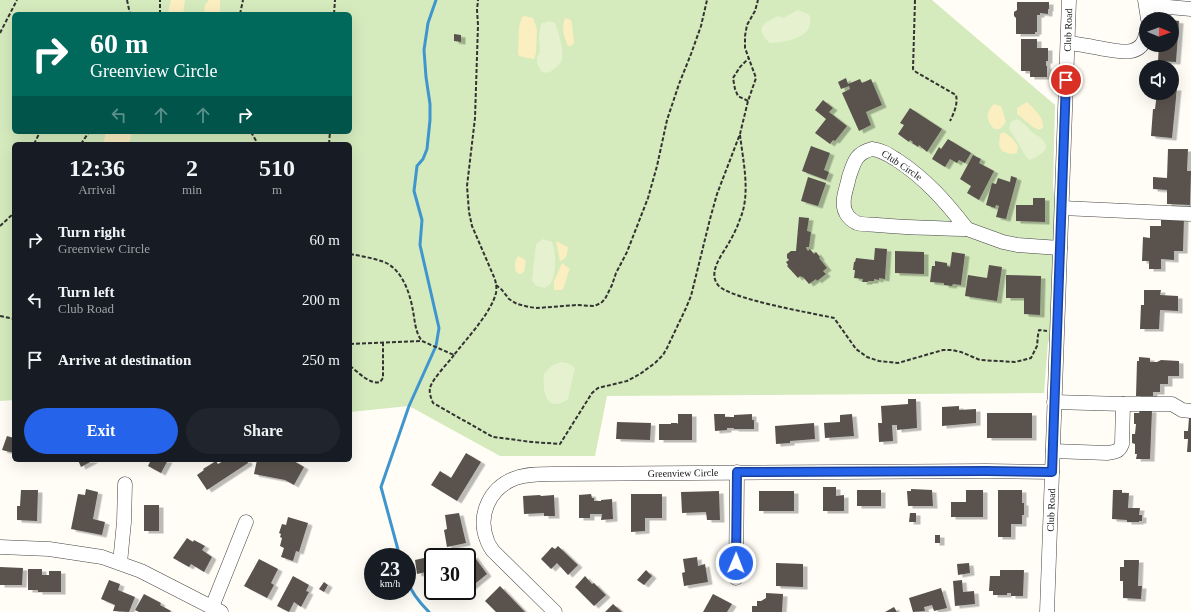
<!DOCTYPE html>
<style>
:root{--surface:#171b24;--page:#20242c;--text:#f1f3f6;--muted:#9ea1a6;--accent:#2563eb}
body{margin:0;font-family:"Times New Roman",serif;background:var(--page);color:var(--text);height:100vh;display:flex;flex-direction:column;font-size:15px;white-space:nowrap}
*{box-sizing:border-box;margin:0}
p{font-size:13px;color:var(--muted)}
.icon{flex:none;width:22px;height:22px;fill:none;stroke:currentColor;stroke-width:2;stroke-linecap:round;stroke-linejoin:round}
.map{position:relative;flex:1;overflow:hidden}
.details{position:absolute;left:12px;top:142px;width:340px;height:320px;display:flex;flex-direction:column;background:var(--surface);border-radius:6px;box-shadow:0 4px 16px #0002}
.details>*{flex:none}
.guide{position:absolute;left:12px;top:12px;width:340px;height:122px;border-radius:6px;box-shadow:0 4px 16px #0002;background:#00695c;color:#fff;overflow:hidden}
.needle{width:26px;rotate:91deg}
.controls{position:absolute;left:1139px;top:12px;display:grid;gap:8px}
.controls a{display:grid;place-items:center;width:40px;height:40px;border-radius:50%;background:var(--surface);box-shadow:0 4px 16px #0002;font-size:20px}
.speed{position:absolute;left:364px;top:548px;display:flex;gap:8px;font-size:20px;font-weight:700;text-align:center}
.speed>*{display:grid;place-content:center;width:52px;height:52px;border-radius:50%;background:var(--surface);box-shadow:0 4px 16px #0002;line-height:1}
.speed small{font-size:10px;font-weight:400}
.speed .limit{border:2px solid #111;border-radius:6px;background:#fff;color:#111}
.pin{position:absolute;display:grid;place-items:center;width:34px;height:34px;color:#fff;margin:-17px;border:2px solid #fff;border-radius:50%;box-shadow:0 1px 4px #0007}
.me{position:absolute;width:44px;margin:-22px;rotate:1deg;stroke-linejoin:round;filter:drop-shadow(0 0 3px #0008)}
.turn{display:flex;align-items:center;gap:14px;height:84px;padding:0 12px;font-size:18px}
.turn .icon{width:52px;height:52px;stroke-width:2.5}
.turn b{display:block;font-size:28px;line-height:34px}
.lanes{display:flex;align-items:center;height:38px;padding:0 12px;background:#0003;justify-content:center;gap:20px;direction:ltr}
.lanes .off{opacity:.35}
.eta{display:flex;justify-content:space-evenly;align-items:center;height:68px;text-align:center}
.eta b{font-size:24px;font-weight:700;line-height:28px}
.primary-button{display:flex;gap:8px;margin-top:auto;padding:8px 12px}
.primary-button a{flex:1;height:46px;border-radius:24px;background:var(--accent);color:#fff;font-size:16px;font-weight:700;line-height:46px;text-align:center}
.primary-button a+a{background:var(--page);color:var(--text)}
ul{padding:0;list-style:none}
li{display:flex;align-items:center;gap:12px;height:60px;padding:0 12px}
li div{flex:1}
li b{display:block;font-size:15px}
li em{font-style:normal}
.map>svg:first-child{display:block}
.green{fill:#d5ebbd;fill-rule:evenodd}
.sand{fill:#fbeec1}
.pitch{fill:#e6f2cf}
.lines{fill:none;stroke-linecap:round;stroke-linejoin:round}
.stream{stroke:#3f96cf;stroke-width:3}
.building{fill:#5a524d;filter:url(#shadow)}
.minor-casing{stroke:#444;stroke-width:15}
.path{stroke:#333;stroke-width:2;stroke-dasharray:4 2;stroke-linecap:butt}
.minor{stroke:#fff;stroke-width:14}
.route-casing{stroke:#184099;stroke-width:10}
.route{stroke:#2563eb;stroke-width:7}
.labels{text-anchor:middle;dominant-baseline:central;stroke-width:4;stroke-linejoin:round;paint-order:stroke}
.street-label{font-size:10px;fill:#111;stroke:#fff}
</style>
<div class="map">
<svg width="1191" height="612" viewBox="0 0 1191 612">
<defs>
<filter id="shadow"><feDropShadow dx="4.5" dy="2.5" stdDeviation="0" flood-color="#0004"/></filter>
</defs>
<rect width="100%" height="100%" fill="#fffdf5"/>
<path class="green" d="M 0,0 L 932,0 L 1055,105 L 1053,187 L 1060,248 L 1057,332 L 1048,342 L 1044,393 L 607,396 L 595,456 L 500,456 L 409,406 L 350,412 L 350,144 L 14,144 L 14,400 L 0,401 ZM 14,14 L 350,14 L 350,132 L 14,132 Z"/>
<g class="sand">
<path d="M 171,0 L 185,0 L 183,14 L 170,14 L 168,12 Z"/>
<path d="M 208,0 L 220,0 L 220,14 L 204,14 L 205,4 L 208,2 Z"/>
<path d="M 524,16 L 533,18 L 537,29 L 536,53 L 534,59 L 523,57 L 518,55 L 519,27 L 522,17 Z"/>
<path d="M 565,18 L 571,20 L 572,24 L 574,43 L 571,46 L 568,46 C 564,36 561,29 565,18 Z"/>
<path d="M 1027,102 C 1034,109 1044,117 1043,128 L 1039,130 L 1033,127 L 1017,114 L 1017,108 Z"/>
<path d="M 994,104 L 1001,106 L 1004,115 L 1006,122 L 1000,129 L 994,129 C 986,120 985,113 994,104 Z"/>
<path d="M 106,132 L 132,132 L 129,144 L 103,144 Z"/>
<path d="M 1004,132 L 1012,138 L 1018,146 L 1017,153 L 1010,154 L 1002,151 L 999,145 L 1000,134 Z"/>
<path d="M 556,241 L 568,247 C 567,254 567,259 560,261 Z"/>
<path d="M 518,256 L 526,260 L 524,272 L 520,274 L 516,272 C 514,266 515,261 518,256 Z"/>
<path d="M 562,263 L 570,269 C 566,276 566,285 562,290 L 554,290 L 554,281 Z"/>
</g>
<g class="pitch">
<path d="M 798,10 L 806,13 L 810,16 C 814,38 787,42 770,43 C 754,29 763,23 778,16 L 783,18 Z"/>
<path d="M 549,21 L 555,23 C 558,30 564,51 562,58 C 562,62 558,66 555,68 C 550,73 547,74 541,71 L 537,63 L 537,58 L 540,51 L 539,36 L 541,24 Z"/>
<path d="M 1016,119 C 1025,122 1028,130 1036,135 C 1038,137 1039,136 1041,138 C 1054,149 1038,157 1029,160 L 1025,155 L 1009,128 L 1011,122 Z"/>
<path d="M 543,239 L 552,242 C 556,251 557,276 550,284 C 549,285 546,286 545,288 L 537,286 L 532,281 L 536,244 Z"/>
<path d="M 561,362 L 568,363 L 575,368 L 568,399 C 565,401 561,404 556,404 C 543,404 543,383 544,374 L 551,366 Z"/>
</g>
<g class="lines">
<g class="stream">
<path d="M 400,557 L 381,487 L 409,406 L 436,346 L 439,328 L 420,245 L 422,220 L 414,191 L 417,166 L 423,159 L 427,149 L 430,120 L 430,104 L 426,77 L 424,50 L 428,23 L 436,0"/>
<path d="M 407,580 C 411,592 420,603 429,612"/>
</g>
</g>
<g class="building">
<path d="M 1017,2 L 1049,2 L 1049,9 L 1048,9 L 1048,14 L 1040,13 L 1040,15 L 1037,15 L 1037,32 L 1035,32 L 1035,34 L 1016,34 L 1016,18 L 1014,16 L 1014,12 L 1017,10 Z"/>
<path d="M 1172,20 L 1179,21 L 1176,62 L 1158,61 L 1159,45 L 1172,45 Z"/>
<path d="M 454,34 L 461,35 L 461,42 L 454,41 Z"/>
<path d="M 1021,39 L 1037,39 L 1037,48 L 1048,48 L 1048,61 L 1046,61 L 1046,66 L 1047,66 L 1047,77 L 1030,77 L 1030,71 L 1021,71 Z"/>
<path d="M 846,78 L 848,84 L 860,79 L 862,83 L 871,79 L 882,105 L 866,112 L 871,125 L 859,131 L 842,93 L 850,89 L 849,86 L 841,89 L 838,82 Z"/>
<path d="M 1172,88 L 1177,88 L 1172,138 L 1151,136 L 1153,109 L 1155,109 L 1157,93 L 1172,93 Z"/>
<path d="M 823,100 L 833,108 L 829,112 L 847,126 L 835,141 L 833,140 L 830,144 L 815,133 L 826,119 L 815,110 Z"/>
<path d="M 910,108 L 942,129 L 927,152 L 919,145 L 918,147 L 912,143 L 913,142 L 910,140 L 909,142 L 898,134 L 904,125 L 900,123 Z"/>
<path d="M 948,139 L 971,153 L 965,163 L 959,160 L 957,163 L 950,159 L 945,167 L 932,159 L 939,147 L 941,149 Z"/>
<path d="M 811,146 L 830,153 L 824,170 L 829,172 L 826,180 L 802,171 Z"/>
<path d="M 1168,149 L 1188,149 L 1187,171 L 1191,171 L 1190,205 L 1167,204 L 1167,190 L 1153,189 L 1153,177 L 1167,178 Z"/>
<path d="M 973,155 L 981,159 L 979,163 L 994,171 L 979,200 L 967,193 L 971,186 L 960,179 Z"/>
<path d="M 1011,176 L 1017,178 L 1006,219 L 996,217 L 999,206 L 996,205 L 995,208 L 986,205 L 992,183 L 996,184 L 998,178 L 1010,182 Z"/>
<path d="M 808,177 L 826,183 L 818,206 L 801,201 Z"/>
<path d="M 1033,198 L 1045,198 L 1045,222 L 1016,221 L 1016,205 L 1033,205 Z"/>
<path d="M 799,217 L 809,218 L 807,231 L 811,232 L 809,247 L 806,247 L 806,248 L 808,251 L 810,249 L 814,254 L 816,252 L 820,257 L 819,258 L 827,268 L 823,271 L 826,274 L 817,281 L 816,279 L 809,284 L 803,277 L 802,277 L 800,276 L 798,278 L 787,266 L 788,265 L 786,262 L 789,260 L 787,258 L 787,254 L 791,251 L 796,251 Z"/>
<path d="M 1161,218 L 1184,218 L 1183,251 L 1174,251 L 1174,260 L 1161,259 L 1161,269 L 1149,269 L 1149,261 L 1142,261 L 1143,237 L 1150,238 L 1150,226 L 1161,226 Z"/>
<path d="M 875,248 L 887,249 L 885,279 L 879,278 L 879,280 L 874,279 L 874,281 L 868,281 L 868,282 L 862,282 L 863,279 L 854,278 L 855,270 L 853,270 L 854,262 L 855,262 L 856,258 L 874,260 Z"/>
<path d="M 895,251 L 924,252 L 924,274 L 895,273 Z"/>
<path d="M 952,252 L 965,254 L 961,285 L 953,284 L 952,286 L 944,285 L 944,283 L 930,282 L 932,266 L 935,266 L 935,261 L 947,263 L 947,266 L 950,267 Z"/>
<path d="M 989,265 L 1002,267 L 997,301 L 965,296 L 968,275 L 987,278 Z"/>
<path d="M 1006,275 L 1041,276 L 1040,315 L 1024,314 L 1024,298 L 1006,298 Z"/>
<path d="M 1144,290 L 1161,290 L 1160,295 L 1178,296 L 1178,311 L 1160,310 L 1159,329 L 1140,329 L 1141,305 L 1144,305 Z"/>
<path d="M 1139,357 L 1150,358 L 1150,362 L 1157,362 L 1161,360 L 1179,361 L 1179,376 L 1168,376 L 1168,384 L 1160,384 L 1160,392 L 1153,392 L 1153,396 L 1136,396 L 1137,361 L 1139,361 Z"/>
<path d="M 908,399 L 916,399 L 917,428 L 897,430 L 897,425 L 892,425 L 893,441 L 879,442 L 878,423 L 882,423 L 881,406 L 908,404 Z"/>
<path d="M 959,406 L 959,410 L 976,409 L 976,423 L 942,426 L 942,407 Z"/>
<path d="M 1140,410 L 1152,410 L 1150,459 L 1136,459 L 1137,454 L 1135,454 L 1135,444 L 1132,443 L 1132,434 L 1135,434 L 1136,424 L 1134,424 L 1134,413 L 1139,413 Z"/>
<rect x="987" y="413" width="45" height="25"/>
<path d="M 678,414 L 692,414 L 692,440 L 659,440 L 659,424 L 671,424 L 671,423 L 677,423 L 678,424 Z"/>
<path d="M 714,414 L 725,414 L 725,417 L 734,417 L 734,415 L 752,414 L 752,420 L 754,420 L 754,429 L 734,429 L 734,428 L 727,428 L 727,430 L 715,431 Z"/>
<path d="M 852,414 L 854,436 L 825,438 L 824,423 L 840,422 L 840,415 Z"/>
<path d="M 1189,418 L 1191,418 L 1191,452 L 1187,452 L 1188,439 L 1184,439 L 1184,431 L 1188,431 Z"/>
<path d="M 617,422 L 651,423 L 650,440 L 616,439 Z"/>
<path d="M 814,423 L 815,439 L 790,441 L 790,443 L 776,444 L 775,426 Z"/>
<path d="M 7,436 L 14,438 L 14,453 L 2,450 Z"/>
<path d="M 466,453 L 481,462 L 457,501 L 431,485 L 440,471 L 451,478 Z"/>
<path d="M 78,460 L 94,460 L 81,467 Z"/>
<path d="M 151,460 L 168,460 L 161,473 L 148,466 Z"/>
<path d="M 225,460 L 247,460 L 248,463 L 207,490 L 197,475 L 204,470 L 203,469 L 216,461 L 218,464 Z"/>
<path d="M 257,460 L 288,460 L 294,461 L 304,467 L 294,485 L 285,480 L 254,474 Z"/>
<path d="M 823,487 L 836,487 L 836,496 L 844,495 L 844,511 L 823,511 Z"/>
<path d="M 86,489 L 98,492 L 93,519 L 105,522 L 102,535 L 71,529 L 78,494 L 85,495 Z"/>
<path d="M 911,489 L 932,490 L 933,506 L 908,506 L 907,491 L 911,491 Z"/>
<path d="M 21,490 L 38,490 L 37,521 L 17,520 L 17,506 L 20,506 Z"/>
<rect x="857" y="490" width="24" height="16"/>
<path d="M 966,490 L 983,490 L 983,517 L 951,517 L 951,502 L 966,502 Z"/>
<path d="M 998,490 L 1022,490 L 1022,503 L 1024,503 L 1024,515 L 1022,515 L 1022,524 L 1011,524 L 1011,537 L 998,537 Z"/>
<path d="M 1113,490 L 1122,490 L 1122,493 L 1129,493 L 1128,508 L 1140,508 L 1139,515 L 1142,515 L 1142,521 L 1139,521 L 1139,522 L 1127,522 L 1127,520 L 1112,519 Z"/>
<path d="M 719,491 L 720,520 L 707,520 L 706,512 L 682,513 L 681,492 Z"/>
<rect x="759" y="491" width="35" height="20"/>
<path d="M 591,494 L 592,498 L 594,498 L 594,501 L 601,501 L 601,500 L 612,499 L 613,519 L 601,520 L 602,514 L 590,514 L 590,518 L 579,518 L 579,495 Z"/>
<path d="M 631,494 L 662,494 L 662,518 L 645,518 L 645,531 L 631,532 Z"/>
<path d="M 540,495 L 541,496 L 554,495 L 555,516 L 544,516 L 544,513 L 524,514 L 523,496 Z"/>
<rect x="144" y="505" width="15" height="26"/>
<path d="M 459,513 L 466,543 L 447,547 L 444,530 L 447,529 L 445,515 Z"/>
<path d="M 910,513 L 916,513 L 916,522 L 909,522 Z"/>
<path d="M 288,517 L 308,523 L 299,552 L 296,551 L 293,561 L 281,557 L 284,548 L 280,546 L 282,538 L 280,537 L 281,534 L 279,533 L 282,524 L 286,525 Z"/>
<rect x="935" y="535" width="5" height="8"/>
<path d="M 187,538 L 193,542 L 194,540 L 205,546 L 202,550 L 212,557 L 204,572 L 191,564 L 189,567 L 173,558 Z"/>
<path d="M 558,546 L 578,565 L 568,575 L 557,563 L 551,569 L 541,559 L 552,547 L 555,549 Z"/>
<path d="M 439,553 L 440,557 L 433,557 L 433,570 L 427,571 L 424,556 Z"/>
<path d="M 473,555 L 487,574 L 471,587 L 467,582 L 467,559 Z"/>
<path d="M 697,557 L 698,566 L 705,564 L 708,582 L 684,586 L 682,573 L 685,572 L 683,559 Z"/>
<path d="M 424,558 L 426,572 L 417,574 L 415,560 Z"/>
<path d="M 259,559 L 278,569 L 271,583 L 274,585 L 267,598 L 244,586 Z"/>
<path d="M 1124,560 L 1139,560 L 1138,586 L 1142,586 L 1141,599 L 1123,598 L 1123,581 L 1120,581 L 1120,567 L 1124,567 Z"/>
<path d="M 776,563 L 803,564 L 803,587 L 776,586 Z"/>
<path d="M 969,563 L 970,573 L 958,575 L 957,564 Z"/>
<path d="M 0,567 L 23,568 L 22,585 L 0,585 Z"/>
<path d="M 28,569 L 42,569 L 42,575 L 49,575 L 49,571 L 61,571 L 61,592 L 38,592 L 38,590 L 28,590 Z"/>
<path d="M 646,570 L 652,576 L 644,585 L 637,580 Z"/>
<path d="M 1000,570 L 1024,570 L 1023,596 L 1011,596 L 1011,593 L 1007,593 L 1007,595 L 993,595 L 993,591 L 989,591 L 990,576 L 1000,576 Z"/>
<path d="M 293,576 L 309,585 L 306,591 L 309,592 L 301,607 L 294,602 L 289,612 L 277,606 Z"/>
<path d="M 585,576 L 592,584 L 594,583 L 606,595 L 594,606 L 575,587 Z"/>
<path d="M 109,580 L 120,584 L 118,590 L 135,597 L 129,612 L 113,611 L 115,605 L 101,599 Z"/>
<path d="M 962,580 L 963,592 L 974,591 L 975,604 L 955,606 L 953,581 Z"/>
<path d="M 324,582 L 328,585 L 324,592 L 319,589 Z"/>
<path d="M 500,586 L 525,612 L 496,612 L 485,601 Z"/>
<path d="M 941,588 L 947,608 L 934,611 L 932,605 L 924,607 L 925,611 L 913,612 L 909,598 Z"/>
<path d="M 766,593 L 783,594 L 782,612 L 752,612 L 752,606 L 757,606 L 757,601 L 761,601 L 766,598 Z"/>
<path d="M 144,594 L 161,603 L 160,605 L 171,611 L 170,612 L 139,612 L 135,610 Z"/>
<path d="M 713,594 L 732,604 L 727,612 L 703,612 Z"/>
<path d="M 613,604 L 622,612 L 605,612 Z"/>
<path d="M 894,607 L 897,612 L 885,612 Z"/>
</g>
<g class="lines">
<g class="minor-casing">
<g id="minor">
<path d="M 1145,0 L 1148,19"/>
<path d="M 1146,0 L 1158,6 L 1191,9"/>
<path d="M 1068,43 C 1078,44 1089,46 1099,48 C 1117,51 1142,59 1146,34"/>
<path d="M 872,149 C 882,150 889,155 897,160 C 926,179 946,202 967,229 C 937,228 908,228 878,225 C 872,224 863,225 857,223 C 853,221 848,217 846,213 C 840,202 847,188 849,177 C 854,162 856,153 872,149 Z"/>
<path d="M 1062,208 L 1191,214"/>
<path d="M 967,229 L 1003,242 L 1017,245 L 1060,248"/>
<path d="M 1054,402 L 1123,404 L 1172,404 L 1182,410 L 1191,411"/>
<path d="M 1053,451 L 1107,453 C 1115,452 1119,452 1122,444 L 1123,404"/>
<path d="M 0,547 L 49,549 L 102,557 L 141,571 L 221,612"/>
<path d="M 120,563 L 124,522 L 125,484"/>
<path d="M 736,578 L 737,472"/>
<path d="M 212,607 L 246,522"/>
<path d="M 555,612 L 493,551 C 491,548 488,544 487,540 C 477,515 490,487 516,478 C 527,474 540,474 552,474 L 986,471 L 1052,472"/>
<path d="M 1047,612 L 1069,0"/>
</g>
</g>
<g class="path">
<path d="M 127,0 L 130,14"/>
<path d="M 915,0 L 913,69 L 916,72 L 956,95 C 958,104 954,113 950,121"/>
<path d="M 160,14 L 160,0"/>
<path d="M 240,14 L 243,0"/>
<path d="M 334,14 L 335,0"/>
<path d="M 0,33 L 17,0"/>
<path d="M 748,101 L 738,96 L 735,89 L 733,78 L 740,67 L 749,58"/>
<path d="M 251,132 L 258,144"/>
<path d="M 740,135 C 743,161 751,194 740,219 C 737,228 732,238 727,246 C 721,256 708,273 718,285 C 729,299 812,313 834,318 L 856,349 L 867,357 L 879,361 L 898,363 L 943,350 L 952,350 L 961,352 L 980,360 L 1015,362 L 1031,358 L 1037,346 L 1038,335 L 1039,330 L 1047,331"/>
<path d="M 34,144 L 40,132"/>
<path d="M 81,144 L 89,132"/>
<path d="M 329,144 L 330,132"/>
<path d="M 0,226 L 14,213"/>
<path d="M 350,254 C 361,256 373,258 384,262 C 402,269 410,293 413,311 C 415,321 415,332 422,341 L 454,355 C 467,338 491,313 496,293 C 497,287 496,282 494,277 L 472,226 L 469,212 L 467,186 L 475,118 L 478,25 L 477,10 L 478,0"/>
<path d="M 496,285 L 502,290 L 509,299 L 517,304 L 529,307 L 537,308 L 577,305 L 594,306 L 601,303 L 605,299 L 612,285 L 616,273 L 627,252 L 648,198 L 657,166 L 667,120 L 679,84 L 691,54 L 701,26 L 707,0"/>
<path d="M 0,316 L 14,319"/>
<path d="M 350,344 L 421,341"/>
<path d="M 454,355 C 449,362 432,379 430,388 C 429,393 431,398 433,403 L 493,437 L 532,442 L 560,444 L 592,393 L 598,388 L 627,381 L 640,374 L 655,363 L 663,355 L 667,348 L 686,308 L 691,296 L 710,219 L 717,194 L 740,134 L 748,101 L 756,78 L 745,48 L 745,36 L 747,25 L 755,11 L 758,0"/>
<path d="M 350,366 C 358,372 370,385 380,382 L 383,378 L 383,342"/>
</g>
<use href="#minor" class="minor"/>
</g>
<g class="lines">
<g class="route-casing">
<path id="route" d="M 736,563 L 737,472 L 986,471 L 1052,472 L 1066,80"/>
</g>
<use href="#route" class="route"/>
</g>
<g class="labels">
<g class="street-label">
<text transform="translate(1068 30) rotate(-88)">Club Road</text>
<text transform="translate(902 165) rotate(34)">Club Circle</text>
<text transform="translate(683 473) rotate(-1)">Greenview Circle</text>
<text transform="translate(1051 510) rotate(-88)">Club Road</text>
</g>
</g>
</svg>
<div class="controls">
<a><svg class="needle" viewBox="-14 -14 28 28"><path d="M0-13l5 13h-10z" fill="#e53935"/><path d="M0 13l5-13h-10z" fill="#9ea1a6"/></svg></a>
<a><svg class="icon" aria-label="sound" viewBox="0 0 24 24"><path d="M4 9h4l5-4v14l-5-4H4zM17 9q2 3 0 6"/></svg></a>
</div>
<div class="speed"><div>23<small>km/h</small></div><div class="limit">30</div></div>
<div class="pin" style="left:1066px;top:80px;background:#d93025"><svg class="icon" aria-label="arrive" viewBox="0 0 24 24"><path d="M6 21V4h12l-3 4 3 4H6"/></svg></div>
<svg class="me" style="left:736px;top:563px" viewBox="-20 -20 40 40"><circle r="17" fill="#2563eb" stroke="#fff" stroke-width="3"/><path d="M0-11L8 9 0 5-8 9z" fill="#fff"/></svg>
<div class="guide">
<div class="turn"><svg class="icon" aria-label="right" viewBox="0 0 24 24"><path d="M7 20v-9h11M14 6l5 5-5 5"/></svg><div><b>60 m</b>Greenview Circle</div></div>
<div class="lanes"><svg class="icon off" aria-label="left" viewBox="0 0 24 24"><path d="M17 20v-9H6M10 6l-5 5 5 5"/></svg><svg class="icon off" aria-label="ahead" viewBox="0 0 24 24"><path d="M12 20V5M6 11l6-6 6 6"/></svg><svg class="icon off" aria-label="ahead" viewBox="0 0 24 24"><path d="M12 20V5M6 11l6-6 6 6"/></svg><svg class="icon" aria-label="right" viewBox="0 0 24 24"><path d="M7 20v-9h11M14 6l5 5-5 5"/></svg></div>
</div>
<section class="details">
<div class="eta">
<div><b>12:36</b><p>Arrival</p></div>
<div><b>2</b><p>min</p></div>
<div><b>510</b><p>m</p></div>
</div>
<ul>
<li><svg class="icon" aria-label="right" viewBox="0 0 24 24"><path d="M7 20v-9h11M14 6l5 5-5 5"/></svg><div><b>Turn right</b><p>Greenview Circle</p></div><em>60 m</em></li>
<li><svg class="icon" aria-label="left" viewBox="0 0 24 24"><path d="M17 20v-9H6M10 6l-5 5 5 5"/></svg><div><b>Turn left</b><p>Club Road</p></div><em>200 m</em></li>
<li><svg class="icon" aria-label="arrive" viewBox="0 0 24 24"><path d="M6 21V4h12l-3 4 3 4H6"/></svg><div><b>Arrive at destination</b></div><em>250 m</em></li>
</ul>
<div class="primary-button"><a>Exit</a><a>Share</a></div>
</section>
</div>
